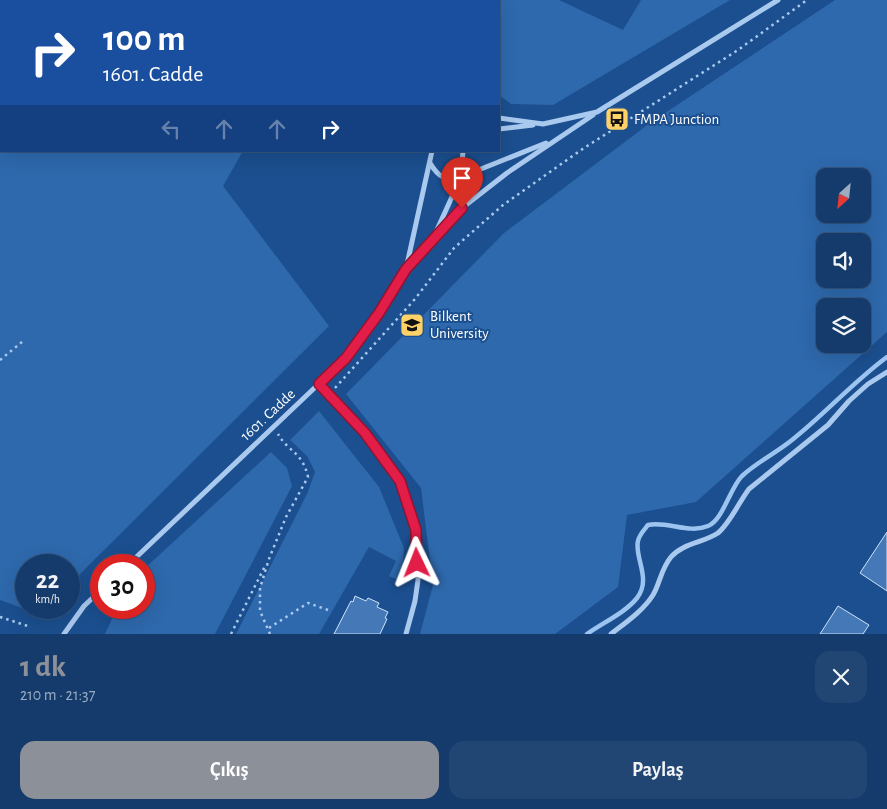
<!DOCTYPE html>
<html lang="tr">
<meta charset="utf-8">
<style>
:root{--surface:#143b6b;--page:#214673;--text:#f1f3f6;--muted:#9dadc1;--line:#33557e;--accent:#8c9099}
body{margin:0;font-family:"Alegreya Sans",sans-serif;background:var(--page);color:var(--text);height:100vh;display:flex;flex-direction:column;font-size:19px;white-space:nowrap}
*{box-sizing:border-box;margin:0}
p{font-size:16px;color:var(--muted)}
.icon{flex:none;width:28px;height:28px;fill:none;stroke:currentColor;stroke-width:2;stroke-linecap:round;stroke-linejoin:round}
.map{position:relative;height:634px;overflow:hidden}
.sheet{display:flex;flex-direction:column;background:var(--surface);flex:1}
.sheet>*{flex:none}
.banner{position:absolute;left:0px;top:0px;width:500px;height:152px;box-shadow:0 5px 20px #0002,0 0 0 1px var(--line);background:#1a4fa0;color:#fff;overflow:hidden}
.needle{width:32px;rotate:207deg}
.controls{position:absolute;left:816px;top:168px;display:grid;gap:10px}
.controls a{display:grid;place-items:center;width:55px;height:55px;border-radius:10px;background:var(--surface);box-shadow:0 5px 20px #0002,0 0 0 1px var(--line);font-size:25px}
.speed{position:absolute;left:15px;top:554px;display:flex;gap:10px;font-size:25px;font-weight:700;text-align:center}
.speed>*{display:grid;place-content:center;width:65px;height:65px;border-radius:50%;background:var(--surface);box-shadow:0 5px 20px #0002,0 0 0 1px var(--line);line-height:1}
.speed small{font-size:12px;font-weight:400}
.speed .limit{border:8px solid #d22;background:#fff;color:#111}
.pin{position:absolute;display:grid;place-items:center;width:42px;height:42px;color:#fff;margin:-51px -21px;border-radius:50% 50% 50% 0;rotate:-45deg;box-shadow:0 0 5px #0007}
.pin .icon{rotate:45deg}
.me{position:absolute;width:55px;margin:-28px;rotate:358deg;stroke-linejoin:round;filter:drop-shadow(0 0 4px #0008)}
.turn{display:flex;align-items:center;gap:18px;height:105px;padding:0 20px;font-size:22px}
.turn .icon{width:65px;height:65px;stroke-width:2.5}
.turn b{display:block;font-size:35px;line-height:42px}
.lanes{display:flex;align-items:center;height:48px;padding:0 20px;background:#0003;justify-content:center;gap:25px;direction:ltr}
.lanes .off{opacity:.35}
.round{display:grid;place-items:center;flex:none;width:52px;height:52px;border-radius:15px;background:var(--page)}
.overview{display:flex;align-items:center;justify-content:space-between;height:85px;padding:0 20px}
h1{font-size:30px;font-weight:600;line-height:38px;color:var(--accent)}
.cta{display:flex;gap:10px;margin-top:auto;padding:10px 20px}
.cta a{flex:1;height:58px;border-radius:15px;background:var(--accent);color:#fff;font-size:20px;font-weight:600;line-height:58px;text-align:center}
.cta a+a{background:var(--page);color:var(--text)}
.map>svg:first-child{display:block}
.green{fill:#2e69ad;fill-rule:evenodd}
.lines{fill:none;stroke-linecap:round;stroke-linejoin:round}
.stream{stroke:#9cc4f0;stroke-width:4.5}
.building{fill:#4478b7;stroke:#cfe3fa}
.path{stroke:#a9c9ee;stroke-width:2.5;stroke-dasharray:2.5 4;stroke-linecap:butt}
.street{stroke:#a9c9ee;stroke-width:5}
.route-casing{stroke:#92132f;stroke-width:12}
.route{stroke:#e11d48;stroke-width:9}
.labels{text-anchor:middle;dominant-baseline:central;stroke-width:4;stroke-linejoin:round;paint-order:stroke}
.poi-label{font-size:15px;fill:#fff;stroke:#1b4f8f;text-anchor:start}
.street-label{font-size:15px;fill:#fff;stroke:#1b4f8f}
</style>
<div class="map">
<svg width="887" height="634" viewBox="0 0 887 634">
<rect width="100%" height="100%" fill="#1b4f8f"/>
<g class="green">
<path d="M 0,0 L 332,0 L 1,1 L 1,151 L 243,151 L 223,186 L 329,326 L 69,585 L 69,565 L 26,565 L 26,608 L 46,608 L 39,614 L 0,600 Z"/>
<path d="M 482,0 L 559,0 L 623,30 L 641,0 L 730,0 L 553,105 L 511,104 L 499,95 L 499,1 L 481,1 Z"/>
<path d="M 835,0 L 887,0 L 887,332 L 696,502 L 627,515 L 618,587 L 555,634 L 420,634 L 433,585 L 421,488 L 346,394 L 504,233 L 650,123 ZM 862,176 L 862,214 L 825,214 L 825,176 ZM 862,241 L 862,279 L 825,279 L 825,241 ZM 862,306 L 862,344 L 825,344 L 825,306 Z"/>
<path d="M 319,411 L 379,487 L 404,548 L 402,582 L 389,576 L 396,561 L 369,547 L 319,634 L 236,634 L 307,494 L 315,472 L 307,456 L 290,440 Z"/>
<path d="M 271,452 L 287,468 L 292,486 L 215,634 L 105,634 L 117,608 L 144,608 L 144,569 Z"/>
</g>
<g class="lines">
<path class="stream" d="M 587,634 C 602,623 625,613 637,598 C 652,579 634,557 638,541 C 639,535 644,530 648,525 C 668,521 689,534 708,526 C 723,520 730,488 742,476 C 757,462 776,453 792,440 C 825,414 853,382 887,357"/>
</g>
<g class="building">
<path d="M 887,532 L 887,591 L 860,573 Z"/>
<path d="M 355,596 L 366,601 L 368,598 L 379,603 L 377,607 L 388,612 L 385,618 L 387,619 L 380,634 L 334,634 L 351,601 L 353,602 Z"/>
<path d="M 838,606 L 869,625 L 863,634 L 820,634 Z"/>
</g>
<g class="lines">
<g class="path">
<path d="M 0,360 L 22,342"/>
<path d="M 335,388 L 415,299 L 454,248 L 503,205 L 584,148 L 738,50 L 807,0"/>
<path d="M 0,617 L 31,627"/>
<path d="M 269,628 L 308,603 L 331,611"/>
<path d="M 231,634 L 265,566"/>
<path d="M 270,634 L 260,611 L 260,588 L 269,559 L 286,517 L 308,477 C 302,451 289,453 278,434"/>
</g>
<g class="street">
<path d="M 438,0 L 438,1"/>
<path d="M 499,118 L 543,124 L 597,112 L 778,0"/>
<path d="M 499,129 L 533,125"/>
<path d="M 430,163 C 439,178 443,179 461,177 L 546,143"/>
<path d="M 436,232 L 461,177 L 463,151"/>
<path d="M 407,268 L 462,208 L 507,173 L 593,115"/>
<path d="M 319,384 L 365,433 L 400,481 L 416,530 L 418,580 L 415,601 L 406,634"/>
<path d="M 128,565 L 346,358 L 379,313 L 406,269 L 432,151"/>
<path d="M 64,634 L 84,606 L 101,590"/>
<path d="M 611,634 C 625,623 643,611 653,595 C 660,583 661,569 671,557 C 683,543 703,543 718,533 C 730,523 739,502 749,489 L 828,425 L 849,401 L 868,384 L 887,372"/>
</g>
</g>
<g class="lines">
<g class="route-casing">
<path id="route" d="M 417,563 L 416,530 L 400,481 L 365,433 L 319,384 L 346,358 L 379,313 L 406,269 L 462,208"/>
</g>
<use href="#route" class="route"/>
</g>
<defs>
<g id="bus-square" transform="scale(1.25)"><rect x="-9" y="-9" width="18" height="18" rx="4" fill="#ffd166" stroke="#1b4f8f"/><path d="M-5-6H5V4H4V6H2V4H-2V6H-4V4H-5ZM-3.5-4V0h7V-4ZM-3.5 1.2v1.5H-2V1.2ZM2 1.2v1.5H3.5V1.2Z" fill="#111"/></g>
<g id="university-square" transform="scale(1.25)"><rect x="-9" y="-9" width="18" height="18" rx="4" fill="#ffd166" stroke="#1b4f8f"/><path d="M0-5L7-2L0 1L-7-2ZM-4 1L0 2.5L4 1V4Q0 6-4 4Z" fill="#111"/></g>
</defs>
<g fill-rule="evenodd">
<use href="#bus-square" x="617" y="119"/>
<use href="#university-square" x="412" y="325"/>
</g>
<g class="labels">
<g class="poi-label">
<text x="634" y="119">FMPA Junction</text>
<text x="430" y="316">Bilkent<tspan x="430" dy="17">University</tspan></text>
</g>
<g class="street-label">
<text transform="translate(268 415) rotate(-43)">1601. Cadde</text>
</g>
</g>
</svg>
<div class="controls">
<a><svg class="needle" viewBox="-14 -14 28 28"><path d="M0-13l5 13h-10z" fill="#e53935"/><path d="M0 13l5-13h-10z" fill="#9dadc1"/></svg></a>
<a><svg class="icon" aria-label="sound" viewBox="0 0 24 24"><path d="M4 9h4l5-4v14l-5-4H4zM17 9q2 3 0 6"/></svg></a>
<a><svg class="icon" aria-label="layers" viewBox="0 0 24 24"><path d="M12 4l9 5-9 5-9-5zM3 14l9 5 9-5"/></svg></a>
</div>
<div class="speed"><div>22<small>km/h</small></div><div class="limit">30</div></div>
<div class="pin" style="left:462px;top:208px;background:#d93025"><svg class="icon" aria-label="arrive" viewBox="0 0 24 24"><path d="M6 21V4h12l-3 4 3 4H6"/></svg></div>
<svg class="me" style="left:417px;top:563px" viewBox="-20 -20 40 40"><path d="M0-17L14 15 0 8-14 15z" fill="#e11d48" stroke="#fff" stroke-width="4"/></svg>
<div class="banner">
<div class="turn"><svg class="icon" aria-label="right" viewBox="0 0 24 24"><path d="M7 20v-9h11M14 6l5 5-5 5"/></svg><div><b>100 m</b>1601. Cadde</div></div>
<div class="lanes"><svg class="icon off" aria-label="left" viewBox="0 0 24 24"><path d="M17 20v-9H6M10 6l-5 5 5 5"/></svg><svg class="icon off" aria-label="ahead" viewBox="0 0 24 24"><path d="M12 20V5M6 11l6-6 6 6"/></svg><svg class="icon off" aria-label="ahead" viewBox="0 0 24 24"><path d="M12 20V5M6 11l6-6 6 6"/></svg><svg class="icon" aria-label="right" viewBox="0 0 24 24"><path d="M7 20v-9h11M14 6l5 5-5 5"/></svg></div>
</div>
</div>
<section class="sheet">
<div class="overview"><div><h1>1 dk</h1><p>210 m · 21:37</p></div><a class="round"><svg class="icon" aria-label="close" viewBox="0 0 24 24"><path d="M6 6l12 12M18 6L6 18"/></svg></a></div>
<div class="cta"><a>Çıkış</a><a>Paylaş</a></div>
</section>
